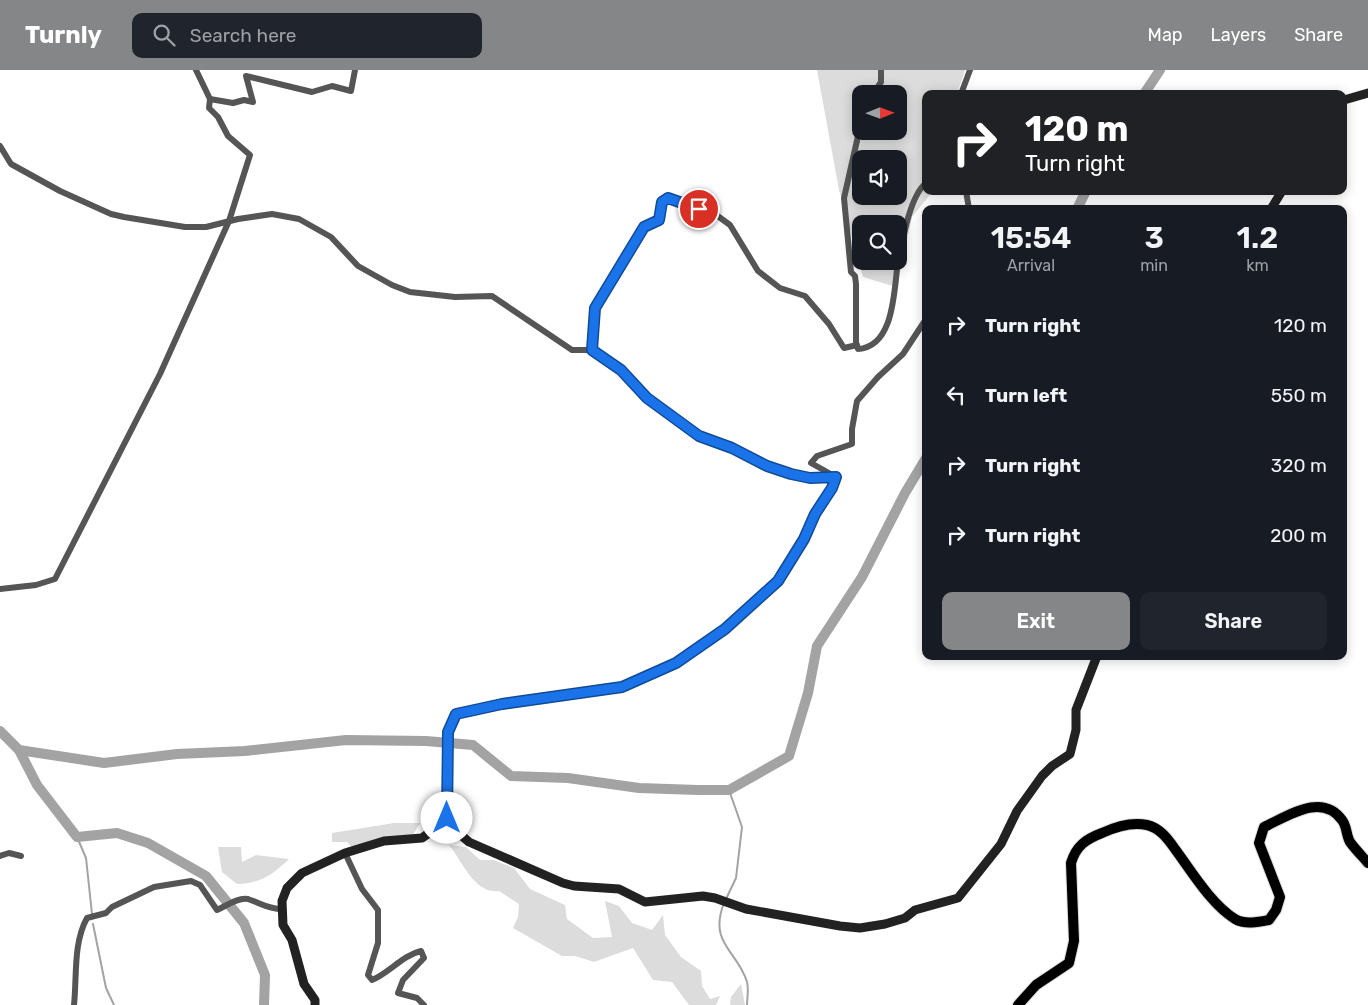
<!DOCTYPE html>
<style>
:root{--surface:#171b24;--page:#20242c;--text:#f1f3f6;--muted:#9ea1a6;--accent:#858687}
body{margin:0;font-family:Rubik,sans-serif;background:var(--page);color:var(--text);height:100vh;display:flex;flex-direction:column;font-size:19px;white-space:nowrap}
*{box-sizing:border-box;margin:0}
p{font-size:16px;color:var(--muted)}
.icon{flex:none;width:28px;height:28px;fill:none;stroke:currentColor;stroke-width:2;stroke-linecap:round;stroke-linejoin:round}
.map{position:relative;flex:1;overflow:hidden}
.side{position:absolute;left:922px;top:135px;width:425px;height:455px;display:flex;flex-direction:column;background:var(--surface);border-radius:10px;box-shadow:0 2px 12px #0003}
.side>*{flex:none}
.banner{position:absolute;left:922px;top:20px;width:425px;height:105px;border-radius:10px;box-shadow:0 2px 12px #0003;background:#202124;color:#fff;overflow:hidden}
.needle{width:32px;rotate:89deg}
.fabs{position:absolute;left:852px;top:15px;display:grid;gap:10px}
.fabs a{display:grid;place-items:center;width:55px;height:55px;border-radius:10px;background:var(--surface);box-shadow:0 2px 12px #0003;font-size:25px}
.pin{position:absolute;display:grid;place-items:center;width:42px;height:42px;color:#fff;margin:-21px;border:2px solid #fff;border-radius:50%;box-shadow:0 1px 5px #0007}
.me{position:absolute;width:55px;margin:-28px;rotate:0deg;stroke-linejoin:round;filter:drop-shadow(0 0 4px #0008)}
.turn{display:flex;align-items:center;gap:18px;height:105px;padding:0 20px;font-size:22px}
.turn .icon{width:65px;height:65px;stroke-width:2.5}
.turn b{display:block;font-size:35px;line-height:42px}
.eta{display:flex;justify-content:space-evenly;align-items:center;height:85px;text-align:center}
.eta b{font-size:30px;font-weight:600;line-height:35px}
.cta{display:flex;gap:10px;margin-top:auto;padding:10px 20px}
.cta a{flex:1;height:58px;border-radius:10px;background:var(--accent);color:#fff;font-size:20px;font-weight:600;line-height:58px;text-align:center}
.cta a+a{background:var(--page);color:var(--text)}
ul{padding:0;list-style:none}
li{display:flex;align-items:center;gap:15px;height:70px;padding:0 20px}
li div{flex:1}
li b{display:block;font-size:19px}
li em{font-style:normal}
header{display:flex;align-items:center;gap:30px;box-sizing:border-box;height:70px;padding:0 25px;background:var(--accent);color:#fff}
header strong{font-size:24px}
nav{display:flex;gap:28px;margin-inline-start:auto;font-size:18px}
.search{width:350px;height:45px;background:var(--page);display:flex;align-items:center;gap:12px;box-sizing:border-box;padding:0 18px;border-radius:10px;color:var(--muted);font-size:19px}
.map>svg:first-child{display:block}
.green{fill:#dcdcdc;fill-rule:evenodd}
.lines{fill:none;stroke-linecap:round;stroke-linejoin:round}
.stream{stroke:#a3a3a3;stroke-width:2}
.river{stroke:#a3a3a3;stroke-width:10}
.trunk-casing{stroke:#dbdbdb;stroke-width:12}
.minor{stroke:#555;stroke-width:6}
.secondary{stroke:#222;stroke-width:9}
.trunk{stroke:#000;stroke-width:10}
.route-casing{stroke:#114b97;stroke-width:12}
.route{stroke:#1a73e8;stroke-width:9}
</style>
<header>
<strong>Turnly</strong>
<div class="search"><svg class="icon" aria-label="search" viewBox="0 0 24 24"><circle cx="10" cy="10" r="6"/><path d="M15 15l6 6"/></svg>Search here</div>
<nav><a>Map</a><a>Layers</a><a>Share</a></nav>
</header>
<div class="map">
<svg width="1368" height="935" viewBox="0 0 1368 935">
<rect width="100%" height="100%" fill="#fff"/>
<g class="green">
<path d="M 817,0 L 965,0 L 957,24 L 926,24 L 926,121 L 933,121 L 912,147 L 896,217 L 863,207 L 839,120 ZM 861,24 L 899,24 L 899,61 L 861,61 ZM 861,89 L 899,89 L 899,126 L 861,126 ZM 861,154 L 899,154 L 899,191 L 861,191 Z"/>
<path d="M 394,753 L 420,753 L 413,765 L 354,779 L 347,772 L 332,772 L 332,763 Z"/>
<path d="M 449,775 L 466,777 L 480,790 L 493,790 L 514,798 L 530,819 L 565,835 L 567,849 L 593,868 L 612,867 L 605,831 L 619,836 L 632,853 L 652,860 L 663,845 L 665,865 L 681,887 L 701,901 L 702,916 L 710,929 L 720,926 L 716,935 L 689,935 L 672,912 L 653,910 L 633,878 L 594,892 L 575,886 L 562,886 L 513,858 L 518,847 L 519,834 L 499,821 C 474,824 463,792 449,775 Z"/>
<path d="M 218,777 L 241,777 L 242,792 L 256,785 L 289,789 C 271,806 261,813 237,814 L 222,802 Z"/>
<path d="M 741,914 L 745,935 L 730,935 L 731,927 Z"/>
</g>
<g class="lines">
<g class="stream">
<path d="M 77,767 L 86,788 L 92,844"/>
<path d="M 726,829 L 736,808 L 742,757 L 729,720"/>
<path d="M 724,833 C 708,874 738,881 747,912 C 749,919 747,928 747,935"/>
<path d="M 93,854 L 106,918 L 114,935"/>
</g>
<g class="river">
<path d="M 1144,24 L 1160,0"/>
<path d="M 1077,139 L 1086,121"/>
<path d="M 0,661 L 19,680 L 104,693 L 177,684 L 245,681 L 346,670 L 426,671 L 473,675 L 511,706 L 568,708 L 639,718 L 698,720 L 729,720 L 789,686 L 808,623 L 817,576 L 862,507 L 905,423 L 926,388"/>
<path d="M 19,680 L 37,715 L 77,767 L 117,763 L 148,773 L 206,806 L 244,853 L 265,905 L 264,935"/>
</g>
<g class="trunk-casing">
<path id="trunk" d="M 1018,935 L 1036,915 L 1069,893 L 1074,871 L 1071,793 C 1076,776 1086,769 1102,763 C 1115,757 1133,752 1147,755 C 1160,758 1168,769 1175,779 C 1192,802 1211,834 1235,849 C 1245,855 1259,852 1269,850 L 1276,840 L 1280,827 L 1259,773 L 1264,757 C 1288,746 1322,722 1342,750 C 1347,756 1346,765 1350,772 C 1355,779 1362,786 1368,793"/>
</g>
<g class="minor">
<path d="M 196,0 L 210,29"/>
<path d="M 873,24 L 881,12 L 881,0"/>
<path d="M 961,24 L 970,0"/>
<path d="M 861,53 L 844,128 L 851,202 L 855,206 L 856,214 L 856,273 L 858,279 C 895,277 894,218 898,191"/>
<path d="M 0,76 L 11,94 L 60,121 L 111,144 L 124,147 L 185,157 L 206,157 L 238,149 L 272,144 L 299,149 L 331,167 L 358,196 L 392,215 L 410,222 L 455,227 L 492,226 L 572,280 L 592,280 L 621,300 L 647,328 L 699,366 L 732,378 L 767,396 L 791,404 L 810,408 L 836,407"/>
<path d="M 966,121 L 969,139"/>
<path d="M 899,189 C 903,168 910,126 926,113"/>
<path d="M 592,280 L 595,238 L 644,157 L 659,150 L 662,131 L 668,127 L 715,144 L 730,155 L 758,201 L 780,218 L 805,226 L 829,254 L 844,278 L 857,275"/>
<path d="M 0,519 L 36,515 L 55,509 L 160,304 L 229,151 L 250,85 L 228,66 L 218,47 L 209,38 L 210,29 L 233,33 L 244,30 L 253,32 L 246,6 L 312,22 L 332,16 L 351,21 L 355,0"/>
<path d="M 448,754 L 448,662 L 456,644 L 502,634 L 622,617 L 676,593 L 725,559 L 778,511 L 803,469 L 815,444 L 832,418 L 836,407 L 811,393 L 817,386 L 852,374 L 852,359 L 857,331 L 878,307 L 903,284 L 926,249"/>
<path d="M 345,783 L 362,819 L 378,840 L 378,873 L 368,905 L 372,910 C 389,903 403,885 421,881 L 424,888 L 403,910 L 398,923 L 417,928 L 424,935"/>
<path d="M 0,786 L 9,783 L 21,786"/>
<path d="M 74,935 C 77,907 73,873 87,848 L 106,843 L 112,837 L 154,817 L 191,811 L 200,815 L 217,840 C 226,836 238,827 248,829 C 260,833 268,839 282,839"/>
</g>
<g class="secondary">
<path d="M 1344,30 L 1368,23"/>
<path d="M 1271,139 L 1282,121"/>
<path d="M 315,935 L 315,930 L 304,914 L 292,870 L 283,855 L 282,831 L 287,818 L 302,803 L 345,783 L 384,771 L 422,768 L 440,755 L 448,754 L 469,772 L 563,813 L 574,816 L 619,819 L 645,832 L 703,826 L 715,828 L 746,839 L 840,856 L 860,858 L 885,854 L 905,848 L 915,840 L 958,828 L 1001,774 L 1017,741 L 1042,706 L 1052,696 L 1070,684 L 1076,660 L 1076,640 L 1097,586"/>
</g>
<use href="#trunk" class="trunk"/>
</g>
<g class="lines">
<g class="route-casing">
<path id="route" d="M 447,748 L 448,662 L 456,644 L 502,634 L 622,617 L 676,593 L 725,559 L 778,511 L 804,469 L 815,444 L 832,418 L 836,407 L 810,408 L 791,404 L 767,396 L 732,378 L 699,366 L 647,328 L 621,300 L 592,280 L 595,238 L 644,157 L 659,150 L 662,132 L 668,128 L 699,139"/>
</g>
<use href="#route" class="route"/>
</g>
</svg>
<div class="fabs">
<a><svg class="needle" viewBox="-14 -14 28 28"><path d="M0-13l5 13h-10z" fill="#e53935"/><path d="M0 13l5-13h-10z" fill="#9ea1a6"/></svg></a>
<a><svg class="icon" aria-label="sound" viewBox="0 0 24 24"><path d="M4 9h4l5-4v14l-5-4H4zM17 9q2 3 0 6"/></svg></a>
<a><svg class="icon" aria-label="search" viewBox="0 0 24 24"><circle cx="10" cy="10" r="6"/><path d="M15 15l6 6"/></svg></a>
</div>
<div class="pin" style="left:699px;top:139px;background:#d93025"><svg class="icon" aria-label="arrive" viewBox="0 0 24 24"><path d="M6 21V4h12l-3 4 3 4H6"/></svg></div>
<svg class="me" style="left:447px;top:748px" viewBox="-20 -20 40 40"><circle r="19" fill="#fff"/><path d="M0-13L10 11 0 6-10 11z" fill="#1a73e8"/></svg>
<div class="banner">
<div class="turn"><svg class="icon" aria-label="right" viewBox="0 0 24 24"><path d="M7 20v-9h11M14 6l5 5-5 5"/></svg><div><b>120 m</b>Turn right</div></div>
</div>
<section class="side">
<div class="eta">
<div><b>15:54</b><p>Arrival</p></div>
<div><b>3</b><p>min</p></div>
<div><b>1.2</b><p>km</p></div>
</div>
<ul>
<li><svg class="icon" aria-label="right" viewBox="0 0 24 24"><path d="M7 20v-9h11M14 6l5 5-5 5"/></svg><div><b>Turn right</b></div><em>120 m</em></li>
<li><svg class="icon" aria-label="left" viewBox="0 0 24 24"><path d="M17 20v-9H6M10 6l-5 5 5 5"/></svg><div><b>Turn left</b></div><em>550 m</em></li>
<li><svg class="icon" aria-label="right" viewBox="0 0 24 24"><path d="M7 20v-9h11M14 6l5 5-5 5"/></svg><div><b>Turn right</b></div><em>320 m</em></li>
<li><svg class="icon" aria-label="right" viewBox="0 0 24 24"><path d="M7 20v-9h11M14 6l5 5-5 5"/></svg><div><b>Turn right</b></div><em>200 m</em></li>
</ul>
<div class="cta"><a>Exit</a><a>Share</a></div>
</section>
</div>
